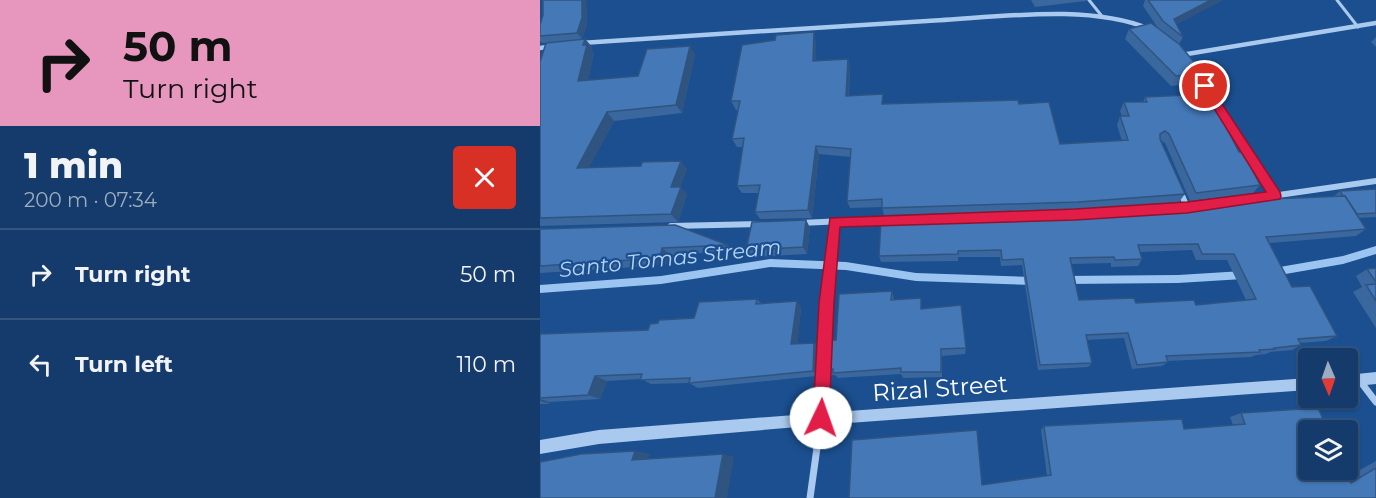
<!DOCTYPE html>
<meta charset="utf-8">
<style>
:root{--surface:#143b6b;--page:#214673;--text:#f1f3f6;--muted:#9dadc1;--line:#33557e}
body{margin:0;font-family:Montserrat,sans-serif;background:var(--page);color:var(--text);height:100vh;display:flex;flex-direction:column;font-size:22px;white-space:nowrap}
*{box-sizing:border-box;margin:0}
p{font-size:20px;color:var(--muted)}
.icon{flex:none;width:33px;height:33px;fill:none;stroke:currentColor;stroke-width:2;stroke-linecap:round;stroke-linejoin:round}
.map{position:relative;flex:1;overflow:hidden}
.details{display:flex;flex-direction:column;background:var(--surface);width:540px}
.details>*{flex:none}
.top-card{background:#e797bd;color:#111;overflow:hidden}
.needle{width:39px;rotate:178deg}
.buttons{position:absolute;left:758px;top:348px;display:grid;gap:12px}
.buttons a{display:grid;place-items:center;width:60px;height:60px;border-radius:6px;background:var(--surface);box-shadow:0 2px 4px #0004,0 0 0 2px var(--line);font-size:30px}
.pin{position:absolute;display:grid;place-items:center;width:51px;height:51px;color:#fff;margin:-26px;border:3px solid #fff;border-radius:50%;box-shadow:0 2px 6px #0007}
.me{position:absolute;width:66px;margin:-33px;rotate:3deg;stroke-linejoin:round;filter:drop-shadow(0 0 4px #0008)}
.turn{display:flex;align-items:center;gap:21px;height:126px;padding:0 24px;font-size:27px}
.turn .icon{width:78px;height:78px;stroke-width:2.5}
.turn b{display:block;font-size:42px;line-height:51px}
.round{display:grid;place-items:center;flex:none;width:63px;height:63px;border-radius:6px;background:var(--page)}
.summary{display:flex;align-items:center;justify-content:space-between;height:102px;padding:0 24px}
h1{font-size:36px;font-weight:800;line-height:45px}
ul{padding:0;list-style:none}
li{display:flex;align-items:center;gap:18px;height:90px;padding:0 24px;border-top:2px solid var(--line)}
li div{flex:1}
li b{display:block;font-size:22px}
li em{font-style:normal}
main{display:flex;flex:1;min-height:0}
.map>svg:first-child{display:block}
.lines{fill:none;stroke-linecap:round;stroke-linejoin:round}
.stream{fill:#9cc4f0;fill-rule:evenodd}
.service{stroke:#a9c9ee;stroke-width:3}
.minor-far2{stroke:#a9c9ee;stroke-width:4.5}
.minor-far1{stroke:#a9c9ee;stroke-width:6}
.minor{stroke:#a9c9ee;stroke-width:7}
.tertiary{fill:#a9c9ee;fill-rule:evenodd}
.wall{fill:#3a679d;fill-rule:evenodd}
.shaded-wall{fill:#305480}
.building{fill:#4478b7;stroke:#305480;stroke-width:1.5;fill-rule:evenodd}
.route{fill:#e11d48;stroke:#92132f;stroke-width:1.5}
.labels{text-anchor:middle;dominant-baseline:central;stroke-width:4.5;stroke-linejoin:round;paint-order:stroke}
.water-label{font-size:21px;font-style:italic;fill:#b5d3f5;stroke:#1b4f8f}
.near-street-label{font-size:24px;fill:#fff;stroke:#1b4f8f}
</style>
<main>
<section class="details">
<div class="top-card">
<div class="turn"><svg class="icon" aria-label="right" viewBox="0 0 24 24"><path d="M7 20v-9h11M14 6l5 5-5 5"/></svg><div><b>50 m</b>Turn right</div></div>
</div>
<div class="summary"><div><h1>1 min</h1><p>200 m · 07:34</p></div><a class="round" style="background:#d93025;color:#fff"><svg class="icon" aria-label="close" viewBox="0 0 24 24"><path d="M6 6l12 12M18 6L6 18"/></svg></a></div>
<ul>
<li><svg class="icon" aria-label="right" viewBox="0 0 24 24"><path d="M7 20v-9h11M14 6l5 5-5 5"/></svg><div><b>Turn right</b></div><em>50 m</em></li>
<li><svg class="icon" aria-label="left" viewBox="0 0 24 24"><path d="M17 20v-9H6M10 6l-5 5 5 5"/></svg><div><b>Turn left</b></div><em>110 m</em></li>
</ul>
</section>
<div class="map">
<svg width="836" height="498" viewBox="0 0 836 498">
<rect width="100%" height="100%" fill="#1b4f8f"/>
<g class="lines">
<g class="stream">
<path d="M 836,246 L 836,254 L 803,264 L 734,276 L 731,275 L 730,272 L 731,269 L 734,268 L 803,256 Z"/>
<path d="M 230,259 L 306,262 L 376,273 L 494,277 L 497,278 L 498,281 L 497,284 L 494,285 L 376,281 L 306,270 L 230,267 L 121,284 L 0,293 L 0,285 L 121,276 Z"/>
<path d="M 703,271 L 706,272 L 707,275 L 706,278 L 703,279 L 638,283 L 524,284 L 521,283 L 520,280 L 521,277 L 524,276 L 638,275 Z"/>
</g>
<g class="service">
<path d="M 549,0 L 561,15"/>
<path d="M 797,0 L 818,27"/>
</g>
<g class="minor-far2">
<path d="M 41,43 C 156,35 272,28 387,21 C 454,18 548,3 609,29"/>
<path d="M 0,48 L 13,46"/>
<path d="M 641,55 L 836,23"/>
<path d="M 655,73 L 695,130"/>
</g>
<g class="minor-far1">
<path d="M 694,129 L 735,196"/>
<path d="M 640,191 L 647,207"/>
<path d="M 718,198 L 836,181"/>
<path d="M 260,223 L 348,219"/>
<path d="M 131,226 L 220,224"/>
<path d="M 287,293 L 294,222"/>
</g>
<g class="minor">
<path d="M 820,381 L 836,402"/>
<path d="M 270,498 L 281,419 L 287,292"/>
</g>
<g class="tertiary">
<path d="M 836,372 L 836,384 L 807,387 L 807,375 Z"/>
<path d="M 768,378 L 768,390 L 281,425 L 59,444 L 0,454 L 0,440 L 59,430 L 281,413 Z"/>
</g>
</g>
<g class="wall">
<path d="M 3,0 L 46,0 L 47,24 L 42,39 L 45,39 L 52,47 L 51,50 L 54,53 L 48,80 L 98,76 L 155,54 L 142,113 L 74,121 L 49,167 L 147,169 L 140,187 L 147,194 L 138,222 L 0,226 L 0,62 L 6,43 L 2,43 L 0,41 L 0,25 L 3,15 Z"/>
<path d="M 491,0 L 547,0 L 546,1 L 495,7 Z"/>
<path d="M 605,0 L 683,0 L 636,24 L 643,37 L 639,44 L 663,73 L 658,83 L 631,86 L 585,39 L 589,29 L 618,28 L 603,6 Z"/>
<path d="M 836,37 L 836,47 L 831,42 Z"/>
<path d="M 276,41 L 276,61 L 308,59 L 310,68 L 309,95 L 344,104 L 479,104 L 520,144 L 582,141 L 577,125 L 580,116 L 582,116 L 580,111 L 584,102 L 603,102 L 605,97 L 699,152 L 720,185 L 713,193 L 650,201 L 625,143 L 620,140 L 645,194 L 639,202 L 535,210 L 344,215 L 342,207 L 310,208 L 307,201 L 311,157 L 279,154 L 272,218 L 220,219 L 215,212 L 219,193 L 202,193 L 197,186 L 203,147 L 197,147 L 192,139 L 198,110 L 196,110 L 191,101 Z"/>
<path d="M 836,189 L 836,217 L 819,218 L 826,229 L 816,236 L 729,243 L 752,287 L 797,336 L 786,341 L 760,343 L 761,345 L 752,350 L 730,352 L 726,354 L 716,355 L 711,357 L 628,361 L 628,362 L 622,366 L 592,369 L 584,338 L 547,340 L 552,363 L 548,367 L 498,370 L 482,265 L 461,266 L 460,257 L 418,257 L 418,261 L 341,262 L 339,256 L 538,213 L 727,199 L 794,196 L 800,191 ZM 652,250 L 656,260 L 687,260 L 706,300 L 656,305 L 596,303 L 539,300 L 531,264 L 571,263 L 571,267 L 598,266 L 602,259 L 600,252 Z"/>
<path d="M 266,220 L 270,228 L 267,254 L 212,257 L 206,250 Z"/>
<path d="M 0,229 L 188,245 L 193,251 L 130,255 L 127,263 L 112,266 L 0,273 Z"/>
<path d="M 836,268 L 836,328 L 813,292 L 822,287 L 816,276 L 827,269 Z"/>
<path d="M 352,291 L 354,300 L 382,309 L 426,348 L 425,354 L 402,356 L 402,377 L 363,378 L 361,374 L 298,378 L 295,375 L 289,375 L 283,369 L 296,340 Z"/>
<path d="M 217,299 L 222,304 L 257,301 L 261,308 L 257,344 L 274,343 L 279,348 L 277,376 L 158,388 L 149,383 L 111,384 L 101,379 L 67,381 L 60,399 L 10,402 L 10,404 L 0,404 L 0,334 L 108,330 L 118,323 L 154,318 Z"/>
<path d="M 701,413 L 809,476 L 836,461 L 836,498 L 442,485 L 507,476 L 501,430 L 504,426 L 644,429 L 693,425 L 690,417 Z"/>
</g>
<g class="shaded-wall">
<path d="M 42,0 L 46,0 L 47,24 L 42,39 L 37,33 Z"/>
<path d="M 671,0 L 683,0 L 630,28 L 634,19 Z"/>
<path d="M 274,32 L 276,41 L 276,70 L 273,61 Z"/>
<path d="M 45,39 L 52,47 L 51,50 L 54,53 L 46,90 L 38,81 Z"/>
<path d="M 150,46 L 155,54 L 142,113 L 136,105 Z"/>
<path d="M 308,59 L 310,68 L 308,104 L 306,96 Z"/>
<path d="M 67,112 L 74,121 L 45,175 L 37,168 Z"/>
<path d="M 276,146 L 279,154 L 272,218 L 268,210 Z"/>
<path d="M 141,161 L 147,169 L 137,195 L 131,187 Z"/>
<path d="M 141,187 L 147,194 L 138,222 L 131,214 Z"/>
<path d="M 266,220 L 270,228 L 267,254 L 263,247 Z"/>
<path d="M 122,248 L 130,255 L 127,263 L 112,266 L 105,259 Z"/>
<path d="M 257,301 L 261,308 L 257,350 L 251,344 Z"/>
<path d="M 274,343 L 279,348 L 277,376 L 273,371 Z"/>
<path d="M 55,376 L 67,381 L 60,399 L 48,395 Z"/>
<path d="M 0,399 L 10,402 L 10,404 L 0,401 Z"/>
<path d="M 95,451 L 110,454 L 107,463 L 92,460 Z"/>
<path d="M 183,454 L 194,457 L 187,498 L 175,498 Z"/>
</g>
<g class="building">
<path d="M 3,0 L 42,0 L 42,18 L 37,33 L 0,36 L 0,25 L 3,15 Z"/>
<path d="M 608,0 L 671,0 L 634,19 L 643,37 L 623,21 Z"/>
<path d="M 611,23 L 639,44 L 663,73 L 636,76 L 589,29 Z"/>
<path d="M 274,32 L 273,61 L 308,59 L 306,96 L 343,94 L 342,104 L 478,100 L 479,104 L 509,102 L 520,144 L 588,140 L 580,116 L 589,116 L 584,102 L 607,102 L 605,97 L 669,94 L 699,152 L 703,152 L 720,185 L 656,193 L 629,134 L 625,131 L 620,134 L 620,139 L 645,194 L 538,202 L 342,208 L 342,199 L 307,201 L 311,149 L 276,146 L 268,210 L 215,212 L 220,185 L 197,186 L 204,138 L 192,139 L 200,101 L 191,101 L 202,45 L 235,40 L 236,35 Z"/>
<path d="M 45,39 L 43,45 L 47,45 L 38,81 L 98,76 L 107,49 L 150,46 L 136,105 L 67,112 L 37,168 L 101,166 L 102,162 L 141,161 L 131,187 L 141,187 L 131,214 L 0,218 L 0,62 L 6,43 Z"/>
<path d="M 836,189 L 836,213 L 817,214 L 805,196 L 803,196 L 800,191 Z"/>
<path d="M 725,195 L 727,199 L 805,196 L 826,229 L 726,237 L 752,287 L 770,286 L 797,336 L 758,339 L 761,345 L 734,348 L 735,349 L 719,350 L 720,352 L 626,356 L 628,362 L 597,365 L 588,333 L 546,335 L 552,363 L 500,365 L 483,259 L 462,260 L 461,250 L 418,251 L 418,254 L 339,256 L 341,219 L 538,213 L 653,205 ZM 658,244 L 662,254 L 694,254 L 716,299 L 656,305 L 654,300 L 596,303 L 594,298 L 539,300 L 530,258 L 574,257 L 575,260 L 602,259 L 598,245 Z"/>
<path d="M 266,220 L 263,247 L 206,250 L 212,222 Z"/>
<path d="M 135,225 L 188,245 L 122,248 L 120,257 L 105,259 L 0,266 L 0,229 Z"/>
<path d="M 836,268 L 836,282 L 827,269 Z"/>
<path d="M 836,284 L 836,301 L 826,285 Z"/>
<path d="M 352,291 L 351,300 L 381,298 L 381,309 L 421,305 L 426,348 L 401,349 L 401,372 L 361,372 L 361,368 L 293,373 L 293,369 L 283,369 L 285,341 L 296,340 L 299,294 Z"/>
<path d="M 217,299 L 216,304 L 257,301 L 251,344 L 274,343 L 273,371 L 149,383 L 150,378 L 100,380 L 102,374 L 55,376 L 48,395 L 0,398 L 0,334 L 108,330 L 110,324 L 118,323 L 119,320 L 154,318 L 159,302 Z"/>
<path d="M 778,408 L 788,430 L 768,430 L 768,470 L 805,470 L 811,483 L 836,468 L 836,498 L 309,498 L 312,440 L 437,430 L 442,485 L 511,475 L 504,426 L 642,419 L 644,429 L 705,424 L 701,413 Z"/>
<path d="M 95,451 L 92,460 L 183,454 L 175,498 L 0,498 L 0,462 L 41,454 Z"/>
</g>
<path class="route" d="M 665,83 L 669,84 L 740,192 L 741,196 L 740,199 L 647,213 L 535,220 L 300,227 L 294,303 L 289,418 L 287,424 L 281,427 L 275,424 L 273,418 L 279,303 L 290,218 L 535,209 L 647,202 L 726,192 L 660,86 Z"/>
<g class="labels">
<g class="water-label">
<text transform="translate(130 258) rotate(-6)">Santo Tomas Stream</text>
</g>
<g class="near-street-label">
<text transform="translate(400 388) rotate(-4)">Rizal Street</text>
</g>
</g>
</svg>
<div class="buttons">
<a><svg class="needle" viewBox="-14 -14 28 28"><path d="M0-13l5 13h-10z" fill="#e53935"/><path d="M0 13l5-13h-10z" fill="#9dadc1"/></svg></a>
<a><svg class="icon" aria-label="layers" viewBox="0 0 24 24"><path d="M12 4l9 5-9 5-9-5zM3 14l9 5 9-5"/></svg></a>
</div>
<div class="pin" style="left:665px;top:86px;background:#d93025"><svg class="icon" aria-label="arrive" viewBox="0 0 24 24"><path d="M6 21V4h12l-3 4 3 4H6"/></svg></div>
<svg class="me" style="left:281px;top:418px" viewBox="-20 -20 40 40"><circle r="19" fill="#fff"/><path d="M0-13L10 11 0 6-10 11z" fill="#e11d48"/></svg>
</div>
</main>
